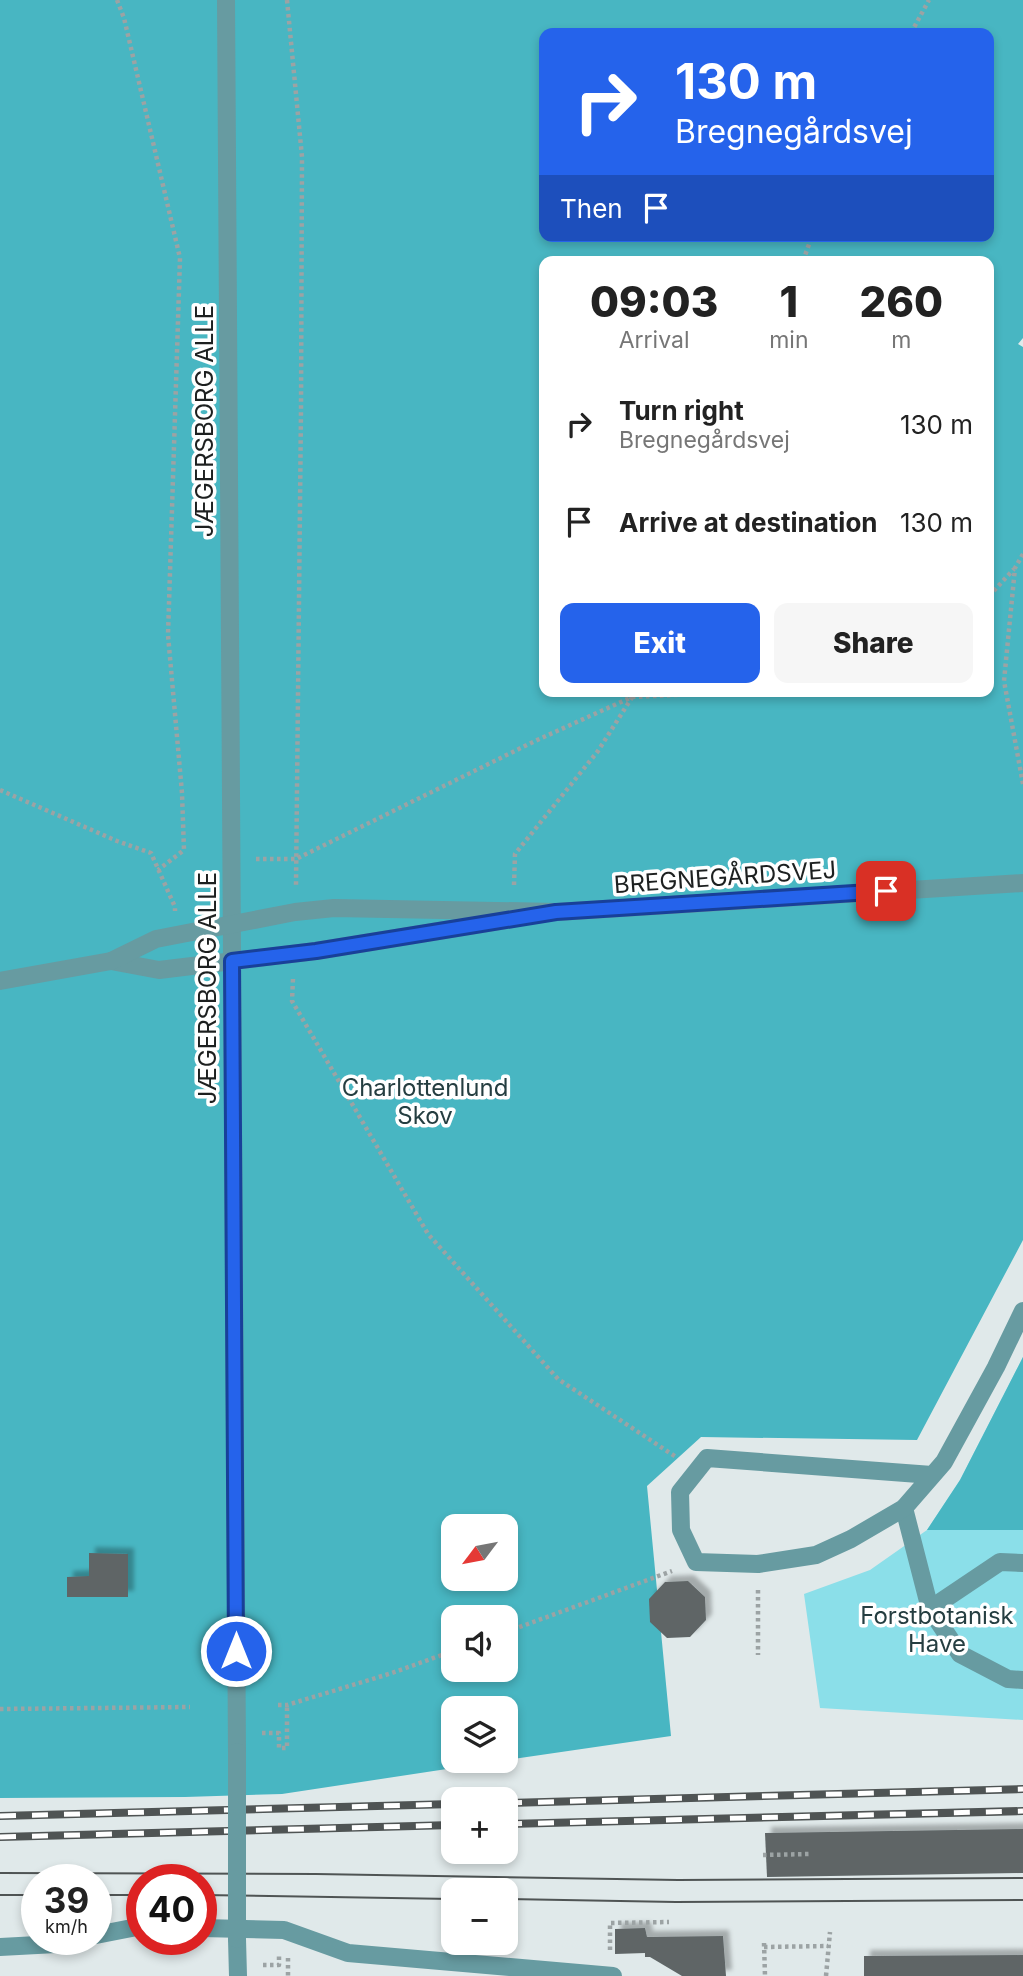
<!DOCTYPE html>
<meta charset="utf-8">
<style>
:root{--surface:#fff;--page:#f6f6f6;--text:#222;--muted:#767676;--accent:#2563eb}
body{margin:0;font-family:Inter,sans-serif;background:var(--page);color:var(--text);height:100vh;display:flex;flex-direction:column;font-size:26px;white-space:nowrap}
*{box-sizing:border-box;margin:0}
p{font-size:23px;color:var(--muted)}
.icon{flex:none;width:38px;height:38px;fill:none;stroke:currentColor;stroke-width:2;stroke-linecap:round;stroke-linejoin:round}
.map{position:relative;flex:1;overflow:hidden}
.panel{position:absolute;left:539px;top:256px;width:455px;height:441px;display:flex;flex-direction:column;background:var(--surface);border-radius:14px;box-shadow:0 4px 10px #0003}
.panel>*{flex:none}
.top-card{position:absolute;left:539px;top:28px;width:455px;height:214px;border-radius:14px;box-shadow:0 4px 10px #0003;background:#2563eb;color:#fff;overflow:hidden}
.needle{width:46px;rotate:238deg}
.controls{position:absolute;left:441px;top:1514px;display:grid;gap:14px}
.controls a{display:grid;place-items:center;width:77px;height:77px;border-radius:14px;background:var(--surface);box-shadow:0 4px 10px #0003;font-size:35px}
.speed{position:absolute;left:21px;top:1864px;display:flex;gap:14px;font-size:35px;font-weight:700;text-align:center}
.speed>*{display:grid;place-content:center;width:91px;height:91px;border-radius:50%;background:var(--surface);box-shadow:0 4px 10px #0003;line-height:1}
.speed small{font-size:18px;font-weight:400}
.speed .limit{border:10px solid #d22;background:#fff;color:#111}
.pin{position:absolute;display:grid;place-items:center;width:60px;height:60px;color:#fff;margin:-30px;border-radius:14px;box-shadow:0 4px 10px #0006}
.me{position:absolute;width:77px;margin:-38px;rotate:0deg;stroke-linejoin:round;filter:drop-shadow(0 0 5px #0008)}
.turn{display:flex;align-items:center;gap:24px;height:147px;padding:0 21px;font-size:32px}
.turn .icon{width:91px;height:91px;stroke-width:2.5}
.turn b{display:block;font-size:49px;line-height:60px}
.then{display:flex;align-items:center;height:66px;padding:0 21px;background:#0003;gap:14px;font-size:26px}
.eta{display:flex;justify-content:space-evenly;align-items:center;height:119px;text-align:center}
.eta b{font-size:42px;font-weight:800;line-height:49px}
.action{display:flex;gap:14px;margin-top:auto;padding:14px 21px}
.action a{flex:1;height:80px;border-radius:14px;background:var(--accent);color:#fff;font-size:28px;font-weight:800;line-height:80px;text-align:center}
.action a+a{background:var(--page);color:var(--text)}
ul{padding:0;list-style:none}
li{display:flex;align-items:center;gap:21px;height:98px;padding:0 21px}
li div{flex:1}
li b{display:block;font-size:26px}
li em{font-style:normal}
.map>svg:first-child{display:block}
.green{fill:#8bdfe9}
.forest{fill:#48b6c2;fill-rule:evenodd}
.building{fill:#5e6566;filter:url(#shadow)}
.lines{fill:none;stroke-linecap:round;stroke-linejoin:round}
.path{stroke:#9ca3a4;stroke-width:4.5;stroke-dasharray:3.5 3.5;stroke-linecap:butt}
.service{stroke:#679ba1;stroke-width:18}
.minor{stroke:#679ba1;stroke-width:18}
.tertiary{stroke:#679ba1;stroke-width:18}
.tram{stroke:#4f5454;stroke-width:2}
.rail-casing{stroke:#4f5454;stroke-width:8}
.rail{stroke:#fff;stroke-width:5;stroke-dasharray:16;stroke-linecap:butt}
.tertiary-bridge{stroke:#679ba1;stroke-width:18}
.route-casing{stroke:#184099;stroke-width:18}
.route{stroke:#2563eb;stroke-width:12}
.labels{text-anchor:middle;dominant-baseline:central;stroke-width:7;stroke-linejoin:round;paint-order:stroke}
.street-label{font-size:24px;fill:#1d2020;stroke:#fff}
.park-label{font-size:24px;fill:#253e41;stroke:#fff}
</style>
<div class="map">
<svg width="1023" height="1976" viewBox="0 0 1023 1976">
<defs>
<filter id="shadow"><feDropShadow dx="6" dy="-6" stdDeviation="2" flood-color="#0004"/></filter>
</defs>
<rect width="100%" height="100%" fill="#e0e9ea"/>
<path class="green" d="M 1023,1357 L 1023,1720 L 820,1708 L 804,1594 L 870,1570 L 927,1530 L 960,1480 Z"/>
<g class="forest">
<path d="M 0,0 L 1023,0 L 1023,338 L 1018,344 L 1023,347 L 1023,1240 L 917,1440 L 701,1437 L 647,1486 L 671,1736 L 506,1760 L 506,1708 L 453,1708 L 453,1760 L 506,1760 L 282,1794 L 185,1797 L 0,1798 ZM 544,33 L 989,33 L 989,236 L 544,236 ZM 544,261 L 989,261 L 989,691 L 544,691 ZM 453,1526 L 506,1526 L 506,1578 L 453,1578 ZM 453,1617 L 506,1617 L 506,1670 L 453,1670 Z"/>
<path d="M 1023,1357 L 1023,1530 L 927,1530 L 960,1480 Z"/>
</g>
<g class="building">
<path d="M 89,1553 L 128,1554 L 128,1597 L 67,1597 L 67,1577 L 89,1576 Z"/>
<path d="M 688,1581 L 705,1597 L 706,1620 L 690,1637 L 667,1638 L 650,1622 L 649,1599 L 665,1582 Z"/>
<path d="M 1023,1829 L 1023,1873 L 767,1877 L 765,1833 Z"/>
<path d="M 645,1928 L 647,1937 L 723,1936 L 726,1976 L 682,1976 L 650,1957 L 645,1957 L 645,1953 L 615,1954 L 615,1929 Z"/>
<path d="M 1023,1955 L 1023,1976 L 864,1976 L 864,1956 Z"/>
</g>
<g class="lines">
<g class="path">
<path d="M 117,0 L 124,18 L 180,258 L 168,635 L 182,793 L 184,850 L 158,870"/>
<path d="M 287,0 L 302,157 L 301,410 L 296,886"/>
<path d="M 911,33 L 929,0"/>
<path d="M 803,261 L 812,236"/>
<path d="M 1023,554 L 1015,568 L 1004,681 L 1023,784"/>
<path d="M 989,596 L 1014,569"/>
<path d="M 0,790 L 117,841 L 151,853 L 175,907 L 175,911"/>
<path d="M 256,859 L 296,859 L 535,741 L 632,697 L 764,691"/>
<path d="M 514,885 L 515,854 L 598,751 L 636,691"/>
<path d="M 293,979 L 292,1001 L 428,1234 L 558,1379 L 676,1457"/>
<path d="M 758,1590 L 758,1655"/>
<path d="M 506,1632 L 672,1571"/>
<path d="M 278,1705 L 287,1705 L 392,1673 L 453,1651"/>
<path d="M 0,1709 L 190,1707"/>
<path d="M 262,1733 L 279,1733 L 279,1748 L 287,1748 L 287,1705"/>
<path d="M 763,1855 L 810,1854"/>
<path d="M 764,1943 L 765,1976"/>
<path d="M 764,1947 L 828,1946"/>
<path d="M 610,1950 L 610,1923 L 669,1922"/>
<path d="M 288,1958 L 288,1976"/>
<path d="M 263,1965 L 279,1965 L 279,1955"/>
<path d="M 826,1976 L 830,1932"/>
</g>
<g class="service">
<path d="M 904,1508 L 930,1609 L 960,1654 L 1008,1679 L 1023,1680"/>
<path d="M 930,1609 L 1000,1562 L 1023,1563"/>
</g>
<g class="minor">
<path d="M 932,1475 L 707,1458 L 680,1492 L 681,1530 L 696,1562 L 758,1564 L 816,1555 L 851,1539 L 904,1508 L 944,1462 L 996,1367 L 1023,1311"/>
<path d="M 201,1928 L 284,1930 L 348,1953 L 613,1976"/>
<path d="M 96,1935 L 142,1926"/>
<path d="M 0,1947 L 56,1944 L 77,1939"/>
</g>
<g class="tertiary">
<path d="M 226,0 L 237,1752"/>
<path d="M 111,961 L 159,970 L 316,951 L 512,919"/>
<path d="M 0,981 L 111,961 L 156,939 L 295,912 L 334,908 L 557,912 L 1023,883"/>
<path d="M 237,1939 L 238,1976"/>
</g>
<g class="tram">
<path d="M 0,1873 L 316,1874 L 678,1880 L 1023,1878"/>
<path d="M 0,1895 L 37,1895"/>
<path d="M 96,1895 L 142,1895"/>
<path d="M 201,1895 L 453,1899"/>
<path d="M 506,1899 L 676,1902 L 1023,1900"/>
</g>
<g class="rail-casing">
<g id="rail">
<path d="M 506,1803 L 1023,1789"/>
<path d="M 0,1816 L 453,1804"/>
<path d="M 506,1824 L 1023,1811"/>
<path d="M 0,1837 L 453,1825"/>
</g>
</g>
<use href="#rail" class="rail"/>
<path class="tertiary-bridge" d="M 237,1752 L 237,1939"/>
</g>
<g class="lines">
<g class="route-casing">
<path id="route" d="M 236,1651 L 232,961 L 316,951 L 556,912 L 886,891"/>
</g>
<use href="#route" class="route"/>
</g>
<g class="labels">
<g class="street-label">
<text transform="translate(204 421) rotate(-90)">JÆGERSBORG ALLE</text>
<text transform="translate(725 877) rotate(-4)">BREGNEGÅRDSVEJ</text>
<text transform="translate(207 988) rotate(-90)">JÆGERSBORG ALLE</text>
</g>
<g class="park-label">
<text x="425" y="1087">Charlottenlund<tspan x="425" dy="28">Skov</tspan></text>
<text x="937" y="1615">Forstbotanisk<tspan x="937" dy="28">Have</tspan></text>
</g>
</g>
</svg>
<div class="controls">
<a><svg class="needle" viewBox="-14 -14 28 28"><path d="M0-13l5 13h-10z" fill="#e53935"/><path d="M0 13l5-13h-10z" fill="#767676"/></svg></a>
<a><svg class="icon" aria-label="sound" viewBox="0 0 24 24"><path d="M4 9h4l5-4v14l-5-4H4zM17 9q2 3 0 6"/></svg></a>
<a><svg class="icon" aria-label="layers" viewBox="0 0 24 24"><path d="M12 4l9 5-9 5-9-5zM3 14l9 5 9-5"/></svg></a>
<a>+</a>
<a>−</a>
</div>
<div class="speed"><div>39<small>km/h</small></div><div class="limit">40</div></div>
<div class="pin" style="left:886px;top:891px;background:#d93025"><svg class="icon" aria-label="arrive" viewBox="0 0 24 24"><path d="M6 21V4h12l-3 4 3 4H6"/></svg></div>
<svg class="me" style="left:236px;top:1651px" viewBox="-20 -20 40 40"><circle r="17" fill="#2563eb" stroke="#fff" stroke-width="3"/><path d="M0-11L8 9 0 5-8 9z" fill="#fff"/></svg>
<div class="top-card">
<div class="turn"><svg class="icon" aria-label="right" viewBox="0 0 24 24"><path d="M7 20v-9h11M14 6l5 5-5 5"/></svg><div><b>130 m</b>Bregnegårdsvej</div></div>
<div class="then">Then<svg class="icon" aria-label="arrive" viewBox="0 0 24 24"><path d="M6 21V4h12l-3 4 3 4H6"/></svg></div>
</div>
<section class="panel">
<div class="eta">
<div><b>09:03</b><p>Arrival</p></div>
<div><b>1</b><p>min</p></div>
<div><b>260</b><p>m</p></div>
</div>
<ul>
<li><svg class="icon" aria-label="right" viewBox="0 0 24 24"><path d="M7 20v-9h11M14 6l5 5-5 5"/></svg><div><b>Turn right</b><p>Bregnegårdsvej</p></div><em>130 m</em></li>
<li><svg class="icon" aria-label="arrive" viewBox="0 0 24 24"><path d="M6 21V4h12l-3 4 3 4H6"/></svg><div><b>Arrive at destination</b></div><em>130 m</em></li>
</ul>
<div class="action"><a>Exit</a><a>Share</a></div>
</section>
</div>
